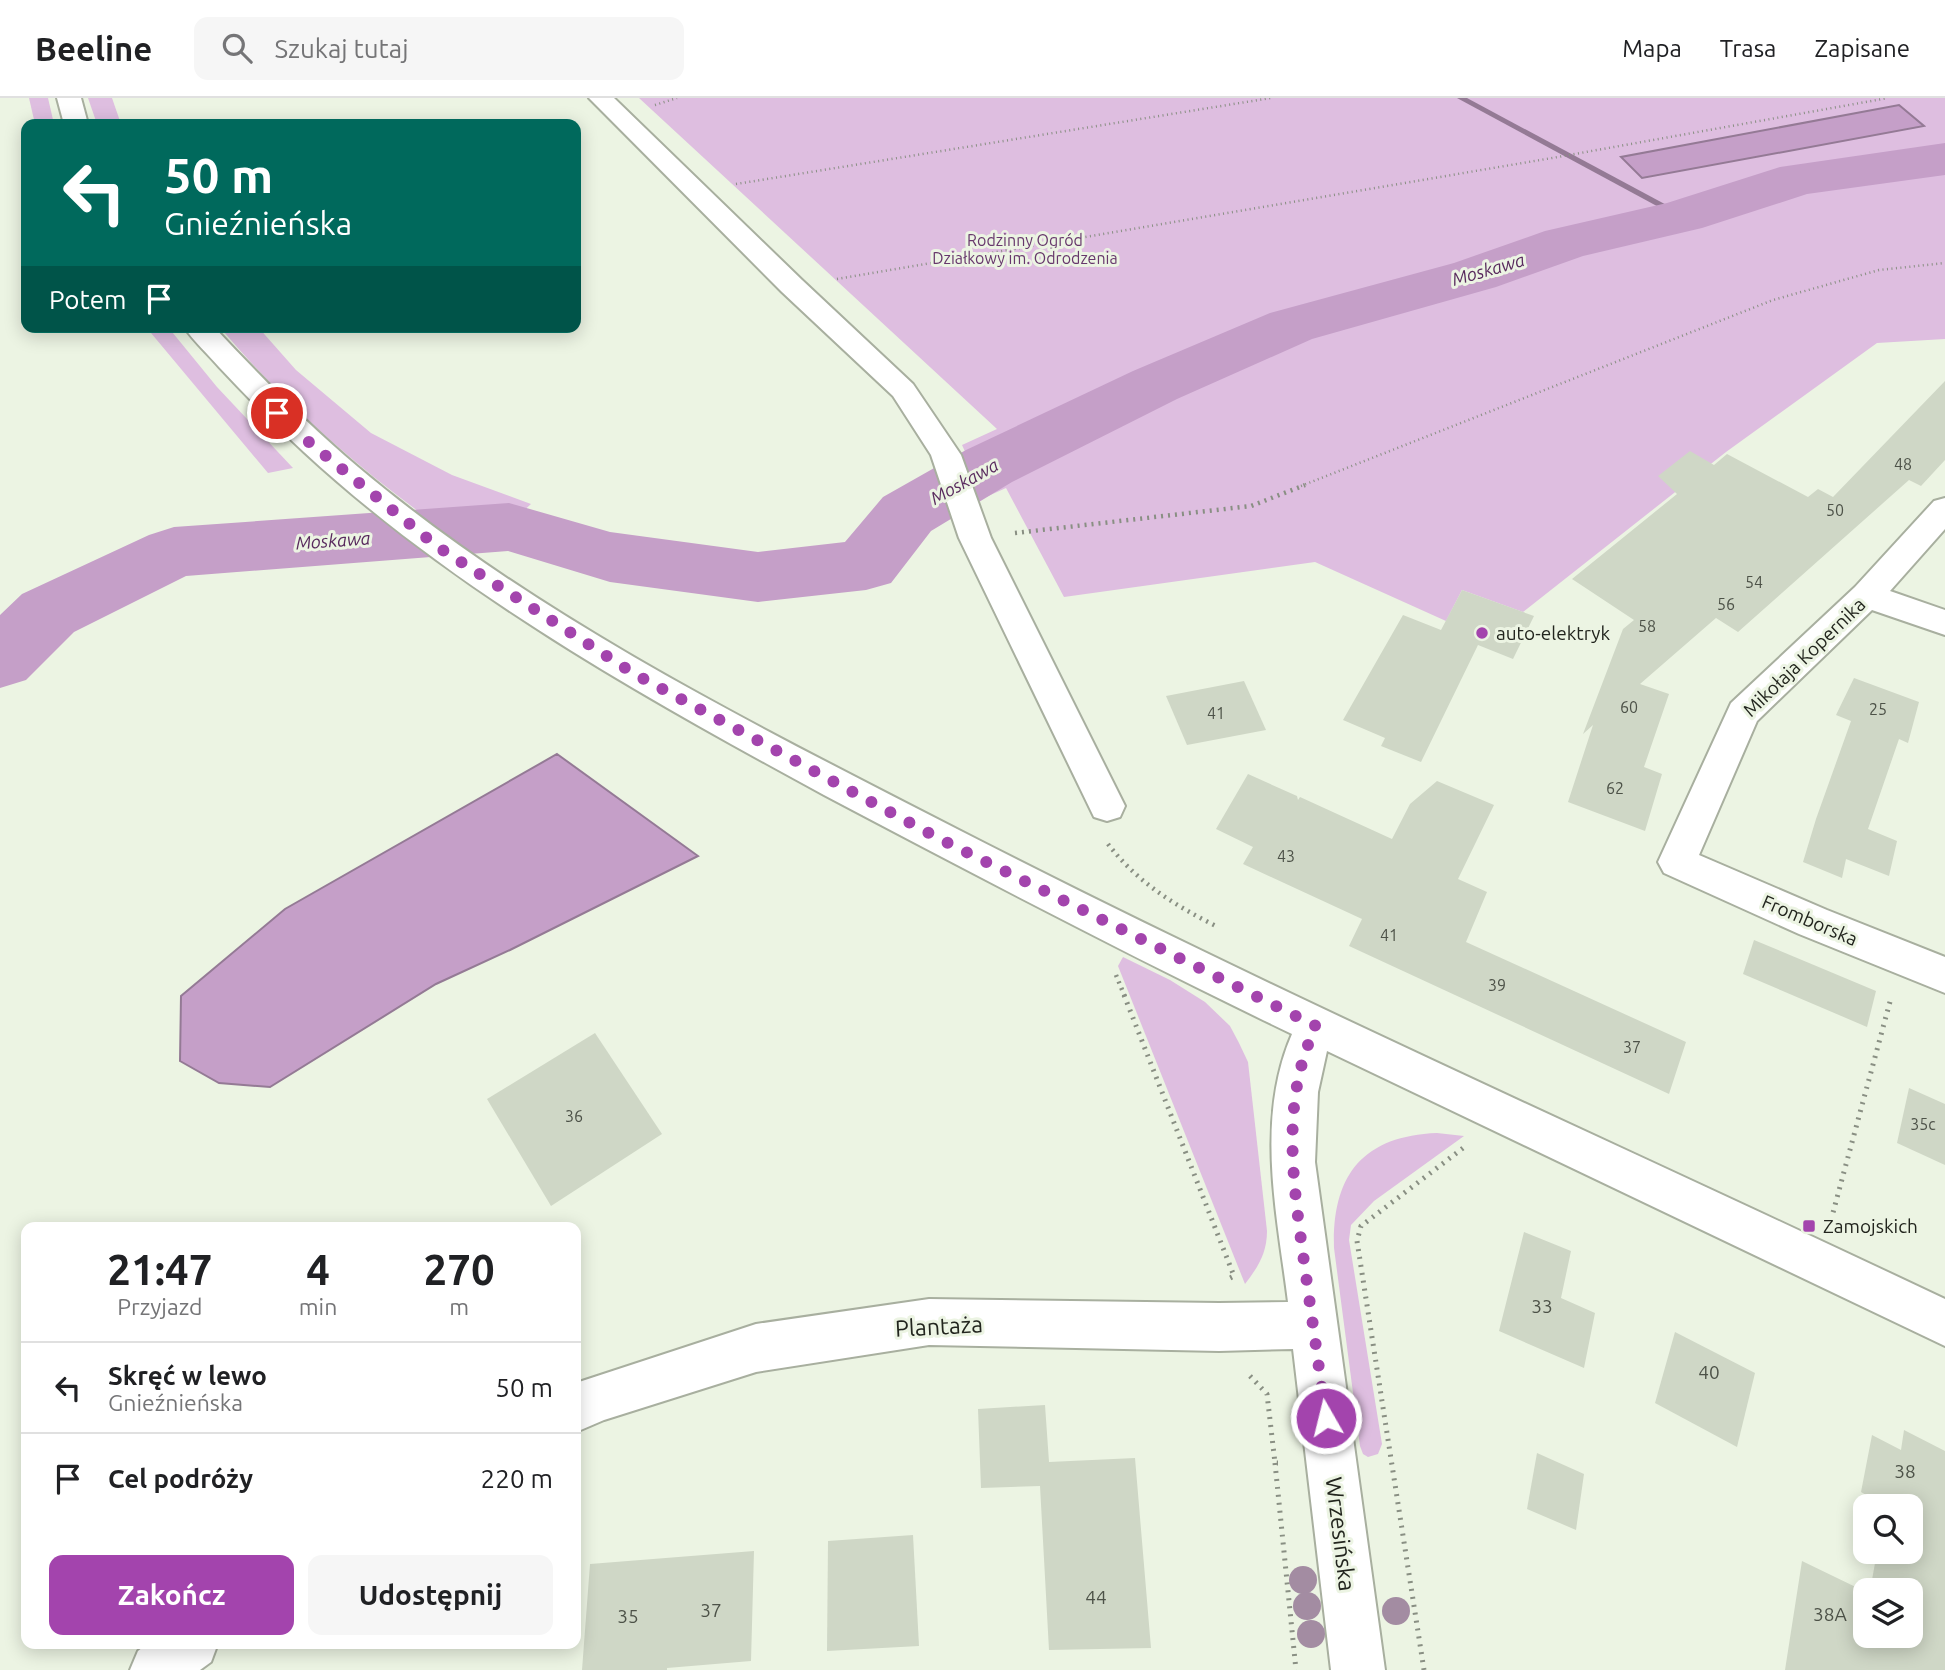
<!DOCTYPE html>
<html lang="pl">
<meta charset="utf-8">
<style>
:root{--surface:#fff;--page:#f6f6f6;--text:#202124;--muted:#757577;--line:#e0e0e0;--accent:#a344ad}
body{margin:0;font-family:Ubuntu,sans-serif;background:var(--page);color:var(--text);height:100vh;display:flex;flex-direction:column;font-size:26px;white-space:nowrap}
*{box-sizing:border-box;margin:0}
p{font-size:23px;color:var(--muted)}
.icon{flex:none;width:38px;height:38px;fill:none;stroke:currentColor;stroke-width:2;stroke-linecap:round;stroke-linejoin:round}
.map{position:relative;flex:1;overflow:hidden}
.side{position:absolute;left:21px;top:1124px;width:560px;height:427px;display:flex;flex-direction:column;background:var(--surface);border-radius:14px;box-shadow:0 4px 18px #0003}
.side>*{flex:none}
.hud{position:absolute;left:21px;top:21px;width:560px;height:214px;border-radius:14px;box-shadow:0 4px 18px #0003;background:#00695c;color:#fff;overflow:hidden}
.tools{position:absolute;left:1853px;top:1396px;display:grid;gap:14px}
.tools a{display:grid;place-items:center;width:70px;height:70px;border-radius:14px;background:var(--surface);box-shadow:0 4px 18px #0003;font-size:35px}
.pin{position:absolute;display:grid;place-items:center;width:60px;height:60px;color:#fff;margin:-30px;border:4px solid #fff;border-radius:50%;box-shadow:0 2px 7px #0007}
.me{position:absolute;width:77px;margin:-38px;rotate:352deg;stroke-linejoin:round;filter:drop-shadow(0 0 5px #0008)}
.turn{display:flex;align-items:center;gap:24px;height:147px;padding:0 28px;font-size:32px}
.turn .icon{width:91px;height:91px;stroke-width:2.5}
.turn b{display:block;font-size:49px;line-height:60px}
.then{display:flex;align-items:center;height:66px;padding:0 28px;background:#0003;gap:14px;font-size:26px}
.eta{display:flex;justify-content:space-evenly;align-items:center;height:119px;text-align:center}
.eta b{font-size:42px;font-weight:700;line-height:49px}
.button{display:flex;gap:14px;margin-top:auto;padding:14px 28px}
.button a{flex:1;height:80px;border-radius:14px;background:var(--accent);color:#fff;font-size:28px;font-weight:700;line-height:80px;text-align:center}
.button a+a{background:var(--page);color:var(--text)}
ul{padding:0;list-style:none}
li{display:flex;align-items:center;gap:21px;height:91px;padding:0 28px;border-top:2px solid var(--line)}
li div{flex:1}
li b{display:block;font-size:26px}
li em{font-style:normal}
header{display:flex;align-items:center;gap:42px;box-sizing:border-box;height:98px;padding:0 35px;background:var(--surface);border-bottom:2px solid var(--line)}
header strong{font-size:33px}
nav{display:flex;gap:38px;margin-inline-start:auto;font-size:24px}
.search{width:490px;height:63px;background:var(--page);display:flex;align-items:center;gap:18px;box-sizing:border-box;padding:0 24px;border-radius:14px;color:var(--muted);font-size:26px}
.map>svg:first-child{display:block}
.green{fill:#debee0}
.water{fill:#c59fc8;stroke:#947a95;stroke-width:2}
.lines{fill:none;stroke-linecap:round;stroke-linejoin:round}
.stream{fill:#947a95;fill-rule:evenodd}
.river{fill:#c59fc8;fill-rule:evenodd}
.building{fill:#cfd7c6}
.minor-casing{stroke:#a8af9f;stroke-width:4}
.path-far2{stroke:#898f83;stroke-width:2.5;stroke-dasharray:1 3.5;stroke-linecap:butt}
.path-far1{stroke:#898f83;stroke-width:4.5;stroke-dasharray:2 5;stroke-linecap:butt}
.path{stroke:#898f83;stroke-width:5;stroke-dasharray:2 6;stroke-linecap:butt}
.minor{fill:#fff;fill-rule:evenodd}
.tree{fill:#a38ca2}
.route{stroke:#a344ad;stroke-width:12;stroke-dasharray:0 21.6}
.poi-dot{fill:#a344ad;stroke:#ecf4e3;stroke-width:2.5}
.labels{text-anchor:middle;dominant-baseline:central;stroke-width:6;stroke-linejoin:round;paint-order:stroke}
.far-park-label{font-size:16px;fill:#67376c;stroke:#ecf4e3}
.number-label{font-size:16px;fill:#4d5248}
.far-water-label{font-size:18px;font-style:italic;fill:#592a5e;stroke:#ecf4e3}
.poi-label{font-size:19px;fill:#22251e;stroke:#ecf4e3;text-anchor:start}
.street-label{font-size:19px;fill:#22251e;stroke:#ecf4e3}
.near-number-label{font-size:19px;fill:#4d5248}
.near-street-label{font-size:23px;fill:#22251e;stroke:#ecf4e3}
</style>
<header>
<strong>Beeline</strong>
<div class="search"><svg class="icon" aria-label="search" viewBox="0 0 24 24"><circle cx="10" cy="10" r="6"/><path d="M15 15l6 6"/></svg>Szukaj tutaj</div>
<nav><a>Mapa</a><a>Trasa</a><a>Zapisane</a></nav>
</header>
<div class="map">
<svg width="1945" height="1572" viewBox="0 0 1945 1572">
<rect width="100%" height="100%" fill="#ecf4e3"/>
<g class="green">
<path d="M 29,0 L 48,0 L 54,26 L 35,26 Z"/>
<path d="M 88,0 L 112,0 L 121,26 L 97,26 Z"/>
<path d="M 639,0 L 1945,0 L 1945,241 L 1877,245 L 1726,354 L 1523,514 L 1462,492 L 1446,523 L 1315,464 L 1064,499 L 1006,390 L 986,399 L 962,347 L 997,331 Z"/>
<path d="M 146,229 L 168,229 L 217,289 L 293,370 L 268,375 Z"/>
<path d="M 220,229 L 258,229 L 296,272 L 371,335 L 452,377 L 531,406 L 478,455 C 384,393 292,316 220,229 Z"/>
<path d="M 1123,859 L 1170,882 L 1205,904 L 1230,928 L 1239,945 L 1248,964 L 1267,1133 C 1267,1155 1258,1169 1245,1186 L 1118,868 Z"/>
<path d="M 1437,1035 L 1464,1038 L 1374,1103 L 1351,1127 L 1349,1142 L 1382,1346 L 1378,1356 L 1368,1359 L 1363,1356 L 1360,1348 L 1334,1150 C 1332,1078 1362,1038 1437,1035 Z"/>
</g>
<g class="water">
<path d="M 1899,7 L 1924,28 L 1642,80 L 1621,59 Z"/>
<path d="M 557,656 L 698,758 L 510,852 L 436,886 L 270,989 L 219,985 L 180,963 L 181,898 L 285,811 Z"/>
</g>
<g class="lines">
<path class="stream" d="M 1457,0 L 1467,0 L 1687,118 L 1679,120 Z"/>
<path class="river" d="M 1945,45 L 1945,77 L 1807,96 L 1702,130 L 1583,158 L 1496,189 L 1312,241 L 1177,301 L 1012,384 L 931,433 L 891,485 L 866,492 L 758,504 L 610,484 L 508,453 L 186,478 L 74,534 L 26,582 L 0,590 L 0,517 L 22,496 L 149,437 L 174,429 L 509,405 L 610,434 L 758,454 L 845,444 L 883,399 L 966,352 L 1133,273 L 1270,215 L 1454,165 L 1545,133 L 1667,105 L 1780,69 Z"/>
</g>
<g class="building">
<path d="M 1945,283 L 1945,362 L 1921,388 L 1909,382 L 1738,534 L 1716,520 L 1640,586 L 1669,596 L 1644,669 L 1662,676 L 1645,733 L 1568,704 L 1593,627 L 1583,636 L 1623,531 L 1634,522 L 1572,481 L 1677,396 L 1658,378 L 1690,353 L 1714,367 L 1727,356 L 1808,399 L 1818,391 L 1833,399 Z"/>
<path d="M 1462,492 L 1534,518 L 1513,561 L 1478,547 L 1421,664 L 1381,648 L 1385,640 L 1343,622 L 1403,517 L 1441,532 Z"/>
<path d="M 1854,580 L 1919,604 L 1908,645 L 1899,641 L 1868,731 L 1897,743 L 1889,778 L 1846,761 L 1842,780 L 1803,764 L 1816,721 L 1851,623 L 1836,617 Z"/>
<path d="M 1244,583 L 1266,632 L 1187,647 L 1166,598 Z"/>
<path d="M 1248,676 L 1297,698 L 1298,702 L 1300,699 L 1392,741 L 1410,706 L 1437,683 L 1494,707 L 1458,781 L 1487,794 L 1466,844 L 1686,944 L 1669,996 L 1349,848 L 1362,821 L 1243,766 L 1253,749 L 1216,731 Z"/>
<path d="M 1754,842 L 1876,893 L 1867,929 L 1743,876 Z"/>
<path d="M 595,935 L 662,1036 L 551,1108 L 487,1001 Z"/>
<path d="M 1909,990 L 1945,1006 L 1945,1067 L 1897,1045 Z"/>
<path d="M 1524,1134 L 1571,1153 L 1561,1200 L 1595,1215 L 1584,1270 L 1499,1233 Z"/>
<path d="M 1675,1234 L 1755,1275 L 1737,1349 L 1655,1305 Z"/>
<path d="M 1045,1307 L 1049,1364 L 1135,1360 L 1151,1550 L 1049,1552 L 1040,1388 L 981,1390 L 978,1311 Z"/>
<path d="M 1904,1332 L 1945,1353 L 1945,1572 L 1785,1572 L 1802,1463 L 1866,1494 L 1866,1538 L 1911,1538 L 1911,1493 L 1870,1493 L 1877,1454 L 1911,1454 L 1911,1409 L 1886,1409 L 1861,1394 L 1872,1337 L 1901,1352 Z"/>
<path d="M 1537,1355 L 1584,1376 L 1576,1432 L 1527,1411 Z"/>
<path d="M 913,1437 L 919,1548 L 827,1553 L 828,1443 Z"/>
<path d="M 754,1453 L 751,1563 L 667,1570 L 667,1572 L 582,1572 L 590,1466 Z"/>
</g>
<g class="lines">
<g class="minor-casing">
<g id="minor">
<path d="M 57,0 L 81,0 L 88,26 L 64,26 Z"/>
<path d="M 589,0 L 614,0 L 802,182 L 913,286 L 961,357 L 991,440 L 1125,708 L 1120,719 L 1107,723 L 1094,719 L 959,440 L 931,357 L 893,298 L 782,194 Z"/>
<path d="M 184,229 L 214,229 C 260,278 306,325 358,369 C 536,519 751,625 957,731 C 1282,898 1616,1045 1945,1201 L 1945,1248 L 1327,953 L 1318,994 L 1315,1064 L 1385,1572 L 1331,1572 L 1293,1251 L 1219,1253 L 929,1247 L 756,1274 L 604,1322 L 576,1334 L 576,1285 L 756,1226 L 929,1201 L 1219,1205 L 1288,1204 C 1277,1116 1255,1021 1292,936 C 1134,860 979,779 824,697 C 642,598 457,495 304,354 C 274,326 247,299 219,269 C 208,256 194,244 184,229 Z"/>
<path d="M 1945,400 L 1945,431 L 1890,493 L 1945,512 L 1945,537 L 1872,512 L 1757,623 L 1699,757 L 1827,812 L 1945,859 L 1945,895 L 1799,836 L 1664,775 L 1658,764 L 1731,605 L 1855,489 L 1934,403 Z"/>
<path d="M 148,1545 L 218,1545 L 211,1564 L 200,1572 L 130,1572 L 138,1553 Z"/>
</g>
</g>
<g class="path-far2">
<path d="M 655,7 L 677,0"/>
<path d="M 736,86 L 1271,0"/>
<path d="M 837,181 L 1558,59 L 1888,0"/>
<path d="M 1301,388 L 1773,202 L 1879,172 L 1945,165"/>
</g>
<g class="path-far1">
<path d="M 1015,435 L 1251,408 L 1305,387"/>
<path d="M 1108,746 C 1137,784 1174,807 1216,828"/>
<path d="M 1116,877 L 1125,899"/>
</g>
<g class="path">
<path d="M 1124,897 L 1234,1178 L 1230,1180"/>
<path d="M 1831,1122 L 1891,900"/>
<path d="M 1250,1278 L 1267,1296 L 1275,1365 L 1278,1365"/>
<path d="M 1275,1365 L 1296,1572"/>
<path d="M 1424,1572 L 1357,1143 L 1361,1128 L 1467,1047"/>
</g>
<use href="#minor" class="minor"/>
</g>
<g class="tree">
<circle cx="1303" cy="1482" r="14"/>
<circle cx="1307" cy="1508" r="14"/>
<circle cx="1396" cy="1513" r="14"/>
<circle cx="1311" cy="1536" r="14"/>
</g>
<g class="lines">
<path class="route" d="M 277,315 L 294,332 L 438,449 L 633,575 L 938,740 L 1316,928 C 1279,1005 1294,1089 1305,1171 C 1312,1220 1319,1270 1326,1320"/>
</g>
<g class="poi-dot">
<circle cx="1482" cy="535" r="7"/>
<rect x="1802" y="1121" width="14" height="14" rx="3.5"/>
</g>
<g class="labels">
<g class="far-park-label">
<text x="1025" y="142">Rodzinny Ogród<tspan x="1025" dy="18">Działkowy im. Odrodzenia</tspan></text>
</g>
<g class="number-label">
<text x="1903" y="366">48</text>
<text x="1835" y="412">50</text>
<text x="1754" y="484">54</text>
<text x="1726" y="506">56</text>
<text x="1647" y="528">58</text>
<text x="1629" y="609">60</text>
<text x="1878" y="611">25</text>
<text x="1216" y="615">41</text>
<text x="1615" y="690">62</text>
<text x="1286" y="758">43</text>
<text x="1389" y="837">41</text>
<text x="1497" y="887">39</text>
<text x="1632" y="949">37</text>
<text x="574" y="1018">36</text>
<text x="1923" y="1026">35c</text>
</g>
<g class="far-water-label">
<text transform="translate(1488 171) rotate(-16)">Moskawa</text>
<text transform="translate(964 383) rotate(-29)">Moskawa</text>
<text transform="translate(333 442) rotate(-4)">Moskawa</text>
</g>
<g class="poi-label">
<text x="1496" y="535">auto-elektryk</text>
<text x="1823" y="1128">Zamojskich</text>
</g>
<g class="street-label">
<text transform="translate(1804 559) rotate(-44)">Mikołaja Kopernika</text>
<text transform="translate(1810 822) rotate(23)">Fromborska</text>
</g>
<g class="near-number-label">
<text x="1542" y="1208">33</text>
<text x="1709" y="1274">40</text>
<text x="1905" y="1373">38</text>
<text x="1096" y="1499">44</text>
<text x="711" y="1512">37</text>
<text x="1830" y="1516">38A</text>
<text x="628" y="1518">35</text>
</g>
<g class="near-street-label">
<text transform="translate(939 1228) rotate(-3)">Plantaża</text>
<text transform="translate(1341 1436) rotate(83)">Wrzesińska</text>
</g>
</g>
</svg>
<div class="tools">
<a><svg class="icon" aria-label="search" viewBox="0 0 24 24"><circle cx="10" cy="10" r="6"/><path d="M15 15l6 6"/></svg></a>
<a><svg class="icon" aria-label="layers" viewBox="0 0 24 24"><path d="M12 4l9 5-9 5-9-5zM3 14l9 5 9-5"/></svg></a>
</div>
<div class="pin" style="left:277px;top:315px;background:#d93025"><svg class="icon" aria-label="arrive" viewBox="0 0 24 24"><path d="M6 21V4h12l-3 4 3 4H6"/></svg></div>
<svg class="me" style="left:1326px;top:1320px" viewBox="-20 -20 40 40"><circle r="17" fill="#a344ad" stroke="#fff" stroke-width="3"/><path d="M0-11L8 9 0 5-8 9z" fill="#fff"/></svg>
<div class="hud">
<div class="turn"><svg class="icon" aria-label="left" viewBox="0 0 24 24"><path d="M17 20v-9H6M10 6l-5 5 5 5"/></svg><div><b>50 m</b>Gnieźnieńska</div></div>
<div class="then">Potem<svg class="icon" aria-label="arrive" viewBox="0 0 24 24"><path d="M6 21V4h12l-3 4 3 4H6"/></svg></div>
</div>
<section class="side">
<div class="eta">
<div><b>21:47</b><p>Przyjazd</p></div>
<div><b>4</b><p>min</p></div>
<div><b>270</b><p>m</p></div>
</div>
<ul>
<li><svg class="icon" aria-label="left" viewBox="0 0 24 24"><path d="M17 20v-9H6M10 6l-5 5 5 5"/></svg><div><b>Skręć w lewo</b><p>Gnieźnieńska</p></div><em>50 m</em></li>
<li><svg class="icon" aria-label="arrive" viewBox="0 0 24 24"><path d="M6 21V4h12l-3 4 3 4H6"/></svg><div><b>Cel podróży</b></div><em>220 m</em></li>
</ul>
<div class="button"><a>Zakończ</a><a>Udostępnij</a></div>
</section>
</div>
